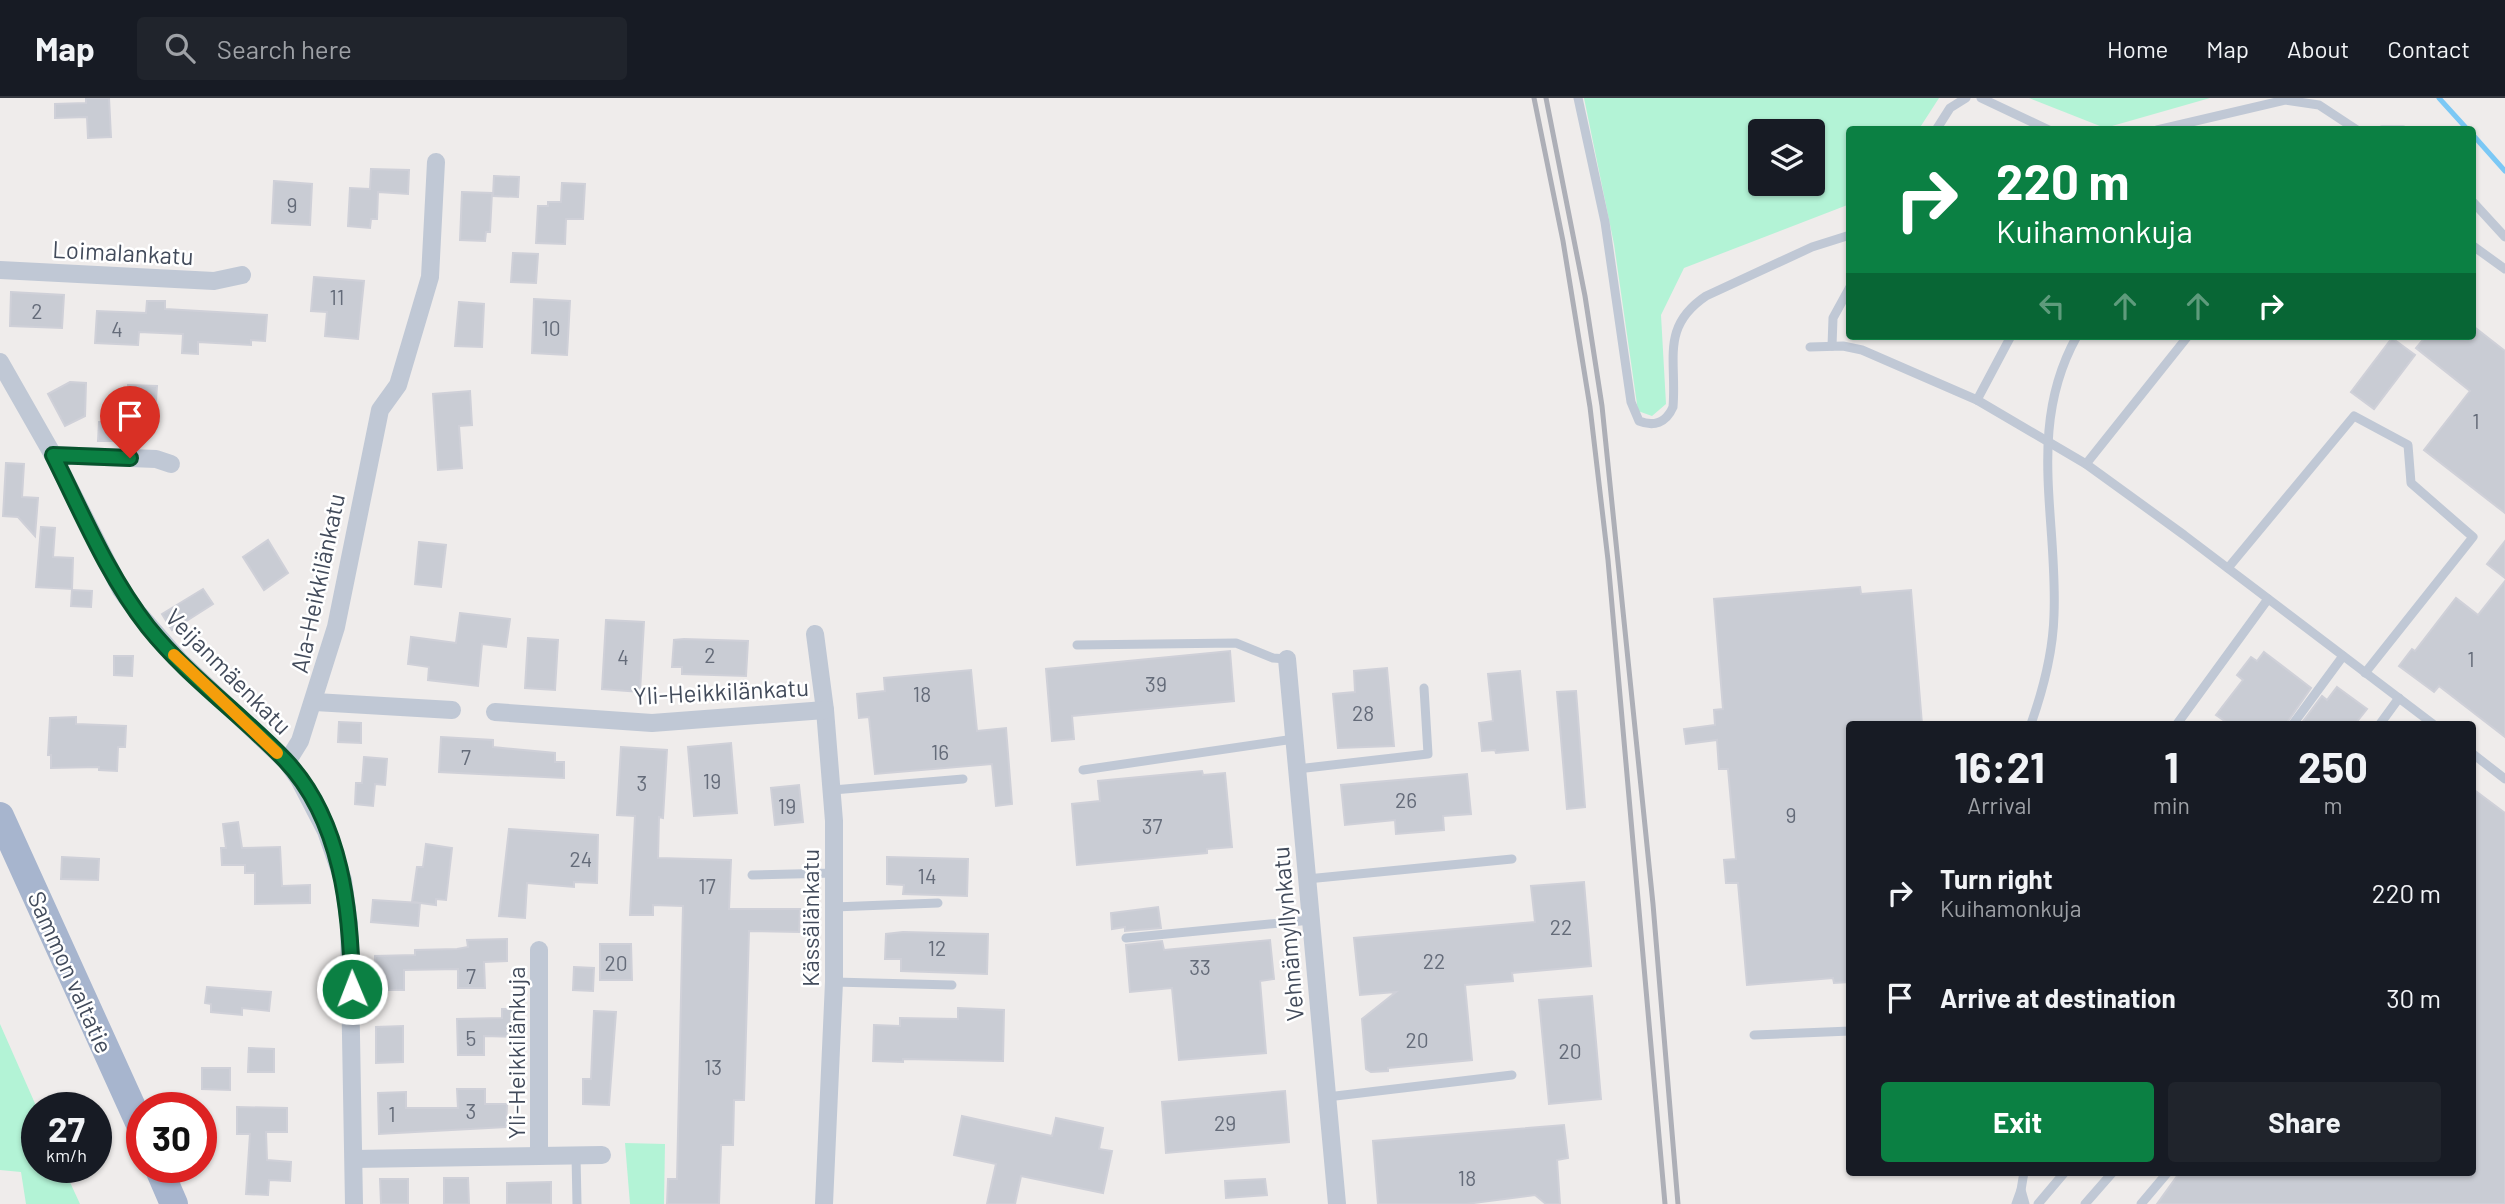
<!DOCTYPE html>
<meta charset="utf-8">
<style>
:root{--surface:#171b24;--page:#20242c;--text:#f1f3f6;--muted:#9ea1a6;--line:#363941;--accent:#0b8043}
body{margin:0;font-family:Barlow,sans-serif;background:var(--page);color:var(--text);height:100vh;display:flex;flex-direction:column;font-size:26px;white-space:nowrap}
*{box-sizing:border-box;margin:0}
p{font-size:23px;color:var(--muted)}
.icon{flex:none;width:38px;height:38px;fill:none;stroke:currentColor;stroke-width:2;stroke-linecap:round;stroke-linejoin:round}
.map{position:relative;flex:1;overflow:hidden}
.drawer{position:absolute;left:1846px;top:623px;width:630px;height:455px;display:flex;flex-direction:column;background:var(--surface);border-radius:7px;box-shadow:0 2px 5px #0004}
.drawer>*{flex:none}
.banner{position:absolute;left:1846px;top:28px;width:630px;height:214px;border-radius:7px;box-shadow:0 2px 5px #0004;background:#0b8043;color:#fff;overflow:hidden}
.tools{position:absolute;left:1748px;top:21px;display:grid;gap:14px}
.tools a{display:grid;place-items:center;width:77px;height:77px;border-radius:7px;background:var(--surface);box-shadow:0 2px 5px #0004;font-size:35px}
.speed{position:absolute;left:21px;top:994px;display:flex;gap:14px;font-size:35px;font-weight:700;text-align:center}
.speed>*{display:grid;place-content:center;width:91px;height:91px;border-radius:50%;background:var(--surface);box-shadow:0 2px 5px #0004;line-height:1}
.speed small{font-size:18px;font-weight:400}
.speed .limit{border:10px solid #d22;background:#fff;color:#111}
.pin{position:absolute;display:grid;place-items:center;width:60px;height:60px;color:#fff;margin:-72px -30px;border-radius:50% 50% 50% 0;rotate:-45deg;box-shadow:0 0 7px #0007}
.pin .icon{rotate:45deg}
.me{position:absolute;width:77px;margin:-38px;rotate:359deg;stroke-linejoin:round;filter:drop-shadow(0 0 5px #0008)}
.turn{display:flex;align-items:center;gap:24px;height:147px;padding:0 35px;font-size:32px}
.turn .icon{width:91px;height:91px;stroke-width:2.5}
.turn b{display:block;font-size:49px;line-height:60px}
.lanes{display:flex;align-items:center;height:66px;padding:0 35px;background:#0003;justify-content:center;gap:35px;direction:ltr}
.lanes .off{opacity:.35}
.eta{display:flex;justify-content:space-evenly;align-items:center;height:119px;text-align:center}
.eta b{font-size:42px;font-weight:700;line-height:49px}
.cta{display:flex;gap:14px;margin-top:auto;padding:14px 35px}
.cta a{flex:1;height:80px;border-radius:7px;background:var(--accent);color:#fff;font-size:28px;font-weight:700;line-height:80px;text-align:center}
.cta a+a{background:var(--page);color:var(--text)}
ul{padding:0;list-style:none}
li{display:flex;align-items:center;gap:21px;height:105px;padding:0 35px}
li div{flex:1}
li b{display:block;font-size:26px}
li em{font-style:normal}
header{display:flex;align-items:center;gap:42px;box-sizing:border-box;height:98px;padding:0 35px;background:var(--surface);border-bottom:2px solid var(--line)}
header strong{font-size:33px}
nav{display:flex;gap:38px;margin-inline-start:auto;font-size:24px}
.search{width:490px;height:63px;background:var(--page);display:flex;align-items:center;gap:18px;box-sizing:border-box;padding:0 24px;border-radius:7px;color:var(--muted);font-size:26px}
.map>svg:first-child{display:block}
.green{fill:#b3f3d6;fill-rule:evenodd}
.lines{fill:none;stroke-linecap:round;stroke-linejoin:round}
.stream{stroke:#7bc8f5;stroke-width:5}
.building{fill:#c9ccd4;stroke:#cfd0d8;stroke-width:2}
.service{stroke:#c0c8d5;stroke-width:9}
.minor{stroke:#c0c8d5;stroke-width:18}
.primary{stroke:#a7b5ce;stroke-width:28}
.rail{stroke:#adafb7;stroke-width:5}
.route-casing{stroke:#07532c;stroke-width:18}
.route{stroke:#0b8043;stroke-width:12}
.slow{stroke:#f59e0b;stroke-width:12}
.labels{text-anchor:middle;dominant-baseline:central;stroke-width:5;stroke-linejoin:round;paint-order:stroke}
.number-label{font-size:21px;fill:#646b79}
.street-label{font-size:24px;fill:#424b5b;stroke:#fff}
</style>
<header>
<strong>Map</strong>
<div class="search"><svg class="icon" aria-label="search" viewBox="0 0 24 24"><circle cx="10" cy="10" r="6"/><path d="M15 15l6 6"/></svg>Search here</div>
<nav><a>Home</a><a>Map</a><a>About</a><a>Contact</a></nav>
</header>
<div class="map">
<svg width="2505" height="1106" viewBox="0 0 2505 1106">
<rect width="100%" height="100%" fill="#efeceb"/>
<g class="green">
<path d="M 1584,0 L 1939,0 L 1919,31 L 1850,32 L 1850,106 L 1684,170 L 1661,217 L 1666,306 L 1652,318 L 1638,313 L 1614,146 ZM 1760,33 L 1813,33 L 1813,86 L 1760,86 Z"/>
<path d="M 2029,0 L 2210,0 L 2105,30 Z"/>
<path d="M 0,926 L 37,1010 L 37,1069 L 63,1069 L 80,1106 L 26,1106 L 21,1074 L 0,1072 Z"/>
<path d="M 625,1045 L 665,1046 L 664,1106 L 630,1106 Z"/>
</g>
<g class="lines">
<g class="stream">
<path d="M 2439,0 L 2468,32"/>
<path d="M 2473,37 L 2505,73"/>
</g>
</g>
<g class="building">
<path d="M 86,0 L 109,0 L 111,39 L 88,40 L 87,19 L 55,20 L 55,6 L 86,5 Z"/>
<path d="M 371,71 L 409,72 L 408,96 L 378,94 L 377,121 L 371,121 L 370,130 L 348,128 L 350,90 L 370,91 Z"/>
<path d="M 494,78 L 519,79 L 518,99 L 493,98 Z"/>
<path d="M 274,83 L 312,86 L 310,127 L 272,125 Z"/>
<path d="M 562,85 L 585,86 L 583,121 L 566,121 L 565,146 L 536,145 L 538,108 L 548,108 L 548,104 L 561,104 Z"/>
<path d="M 462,94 L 492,95 L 490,134 L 486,134 L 485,143 L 460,142 Z"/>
<path d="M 513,155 L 538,156 L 536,185 L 511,184 Z"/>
<path d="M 314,179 L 364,183 L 358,241 L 325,238 L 327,214 L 311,213 Z"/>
<path d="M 11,194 L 64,197 L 62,230 L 10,228 Z"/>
<path d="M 534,201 L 570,203 L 567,257 L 532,255 Z"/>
<path d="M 147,203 L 165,203 L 165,211 L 267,217 L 265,243 L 251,242 L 251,247 L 198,244 L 198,256 L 182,255 L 183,236 L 139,234 L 138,247 L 95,245 L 97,213 L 146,215 Z"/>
<path d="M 459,204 L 484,206 L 482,249 L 455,248 Z"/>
<path d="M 2473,228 L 2505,253 L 2505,415 L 2424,352 L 2470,293 L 2416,250 L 2426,238 L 2473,238 Z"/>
<path d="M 2392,240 L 2415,257 L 2374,311 L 2351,294 Z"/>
<path d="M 70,284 L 86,285 L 85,318 L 65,328 L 48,296 Z"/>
<path d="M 128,287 L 157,288 L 155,316 L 147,315 L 146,325 L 126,323 Z"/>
<path d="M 470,293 L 472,327 L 459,328 L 462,370 L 438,372 L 433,296 Z"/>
<path d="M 99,324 L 115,324 L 114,343 L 98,343 Z"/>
<path d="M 6,365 L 24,366 L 22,399 L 38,400 L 35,438 L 18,419 L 3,418 Z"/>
<path d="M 41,429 L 55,430 L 53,459 L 73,460 L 72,491 L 36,489 Z"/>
<path d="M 268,442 L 288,475 L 264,492 L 243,459 Z"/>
<path d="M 2505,443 L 2505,480 L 2487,466 Z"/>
<path d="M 419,444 L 446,447 L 441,489 L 415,486 Z"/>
<path d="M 2505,483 L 2505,639 L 2439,588 L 2434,594 L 2399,568 L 2412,551 L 2415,553 L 2456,500 L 2478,517 Z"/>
<path d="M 1860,489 L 1861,496 L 1911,492 L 1922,626 L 1850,626 L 1850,884 L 1834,885 L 1833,880 L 1747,887 L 1738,785 L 1726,785 L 1724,762 L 1736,761 L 1728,671 L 1719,671 L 1717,642 L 1686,646 L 1684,631 L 1715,627 L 1714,612 L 1723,611 L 1714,501 Z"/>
<path d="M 203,491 L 213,506 L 172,532 L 162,516 Z"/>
<path d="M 72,492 L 92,493 L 91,509 L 71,508 Z"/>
<path d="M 460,515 L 510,521 L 506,549 L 482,546 L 478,588 L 428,582 L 429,569 L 408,566 L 411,539 L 456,545 Z"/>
<path d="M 606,522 L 644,524 L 640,594 L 602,591 Z"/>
<path d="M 528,540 L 558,542 L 555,592 L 525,590 Z"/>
<path d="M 684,541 L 748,543 L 746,578 L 682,576 L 682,569 L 672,569 L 674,542 Z"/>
<path d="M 1230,553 L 1234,603 L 1072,618 L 1074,641 L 1052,643 L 1046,571 Z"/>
<path d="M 2264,554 L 2311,590 L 2286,626 L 2229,626 L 2216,617 L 2243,582 L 2237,577 L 2251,559 L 2257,563 Z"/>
<path d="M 114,558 L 133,558 L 132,578 L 114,577 Z"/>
<path d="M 1387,570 L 1394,648 L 1338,650 L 1333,596 L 1355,594 L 1354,573 Z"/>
<path d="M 971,572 L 977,633 L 1006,630 L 1012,706 L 996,708 L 992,666 L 875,676 L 869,619 L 859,620 L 857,596 L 885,593 L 884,580 Z"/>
<path d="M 1520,573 L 1528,652 L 1496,655 L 1495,652 L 1482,653 L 1479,625 L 1493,623 L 1488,576 Z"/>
<path d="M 2337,589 L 2367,611 L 2355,626 L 2301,626 L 2322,598 L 2327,602 Z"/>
<path d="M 1576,593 L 1585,709 L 1567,711 L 1557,594 Z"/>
<path d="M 76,619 L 76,626 L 126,628 L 125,649 L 118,649 L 117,673 L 99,672 L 99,669 L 51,670 L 51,657 L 48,657 L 50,620 Z"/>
<path d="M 339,624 L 361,625 L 361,645 L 338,644 Z"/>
<path d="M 441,639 L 493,642 L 493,649 L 555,655 L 555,664 L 564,664 L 564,680 L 439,674 Z"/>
<path d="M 731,645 L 737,715 L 694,718 L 688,649 Z"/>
<path d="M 621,649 L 667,652 L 663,720 L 659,719 L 658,760 L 731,762 L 729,811 L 800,811 L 799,834 L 749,833 L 744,1002 L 734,1002 L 733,1047 L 721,1047 L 719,1106 L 667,1106 L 668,1081 L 677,1081 L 683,808 L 653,807 L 653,817 L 630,817 L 635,718 L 617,717 Z"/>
<path d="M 364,659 L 387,661 L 385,687 L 375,686 L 373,708 L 355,706 L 356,685 L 362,685 Z"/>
<path d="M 1202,673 L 1203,677 L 1225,675 L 1232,749 L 1207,751 L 1207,755 L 1077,767 L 1072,706 L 1100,703 L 1098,683 Z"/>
<path d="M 1467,676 L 1471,716 L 1443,718 L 1444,732 L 1396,736 L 1395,722 L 1345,727 L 1341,687 Z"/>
<path d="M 799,687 L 803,724 L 775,727 L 771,690 Z"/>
<path d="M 2473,691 L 2505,715 L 2505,1106 L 2157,1106 L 2180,1074 L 2473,1074 Z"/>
<path d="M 238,724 L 242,750 L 280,749 L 282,788 L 310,787 L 310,805 L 255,806 L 255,775 L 245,775 L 245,767 L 222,767 L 221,750 L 226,750 L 223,726 Z"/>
<path d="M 509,731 L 598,737 L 597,785 L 574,784 L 574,789 L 527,785 L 525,820 L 499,818 Z"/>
<path d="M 426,746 L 452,750 L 446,802 L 436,801 L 436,807 L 412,804 L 417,769 L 423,769 Z"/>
<path d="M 62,759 L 99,761 L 98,782 L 61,781 Z"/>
<path d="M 887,759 L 968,761 L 967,798 L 903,796 L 904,787 L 887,786 Z"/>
<path d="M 1584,784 L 1591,868 L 1512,875 L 1513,883 L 1465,887 L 1472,962 L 1388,970 L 1388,973 L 1371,974 L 1366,971 L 1362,921 L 1396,894 L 1360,897 L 1354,840 L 1535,824 L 1531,788 Z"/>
<path d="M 373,802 L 420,805 L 418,828 L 371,824 Z"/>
<path d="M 1158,809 L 1161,830 L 1125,833 L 1125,829 L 1112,831 L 1111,815 Z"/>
<path d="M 903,834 L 988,836 L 987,876 L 901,873 L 901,861 L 885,861 L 886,836 Z"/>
<path d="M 507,841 L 507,863 L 484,864 L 485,890 L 458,890 L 458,871 L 404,872 L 404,892 L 376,892 L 375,858 L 415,857 L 415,852 L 457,851 L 468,849 L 467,842 Z"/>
<path d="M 1270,842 L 1274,881 L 1260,883 L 1266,955 L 1179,962 L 1172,890 L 1130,894 L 1126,847 L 1162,843 L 1164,852 Z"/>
<path d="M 600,846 L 631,846 L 632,882 L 600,882 Z"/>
<path d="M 574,869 L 594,870 L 593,893 L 573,892 Z"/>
<path d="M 207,889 L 271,894 L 269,913 L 242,910 L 242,917 L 211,914 L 211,906 L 205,905 Z"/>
<path d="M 1592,898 L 1601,1001 L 1549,1006 L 1539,902 Z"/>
<path d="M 958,910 L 1004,912 L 1003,963 L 903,961 L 903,964 L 873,963 L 874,927 L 900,928 L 900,920 L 958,921 Z"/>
<path d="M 502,911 L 517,911 L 517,939 L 484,938 L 484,957 L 458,957 L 457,921 L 502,920 Z"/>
<path d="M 594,913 L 616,914 L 609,1007 L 583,1006 L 583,981 L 591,981 Z"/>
<path d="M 403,928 L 403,964 L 376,965 L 376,929 Z"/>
<path d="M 249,950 L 274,951 L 274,974 L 248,974 Z"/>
<path d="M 202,970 L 230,970 L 230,992 L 202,991 Z"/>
<path d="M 457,991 L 485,991 L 485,1006 L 507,1006 L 506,1029 L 379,1036 L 378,995 L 406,994 L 406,1010 L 458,1010 Z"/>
<path d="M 1285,993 L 1289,1044 L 1166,1055 L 1162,1004 Z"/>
<path d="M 237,1009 L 287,1010 L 287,1034 L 266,1034 L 267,1062 L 291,1064 L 290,1083 L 269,1082 L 268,1097 L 246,1096 L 250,1036 L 237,1036 Z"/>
<path d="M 962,1018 L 1052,1038 L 1056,1020 L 1103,1030 L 1099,1051 L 1112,1053 L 1103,1095 L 1021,1078 L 1015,1106 L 987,1106 L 996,1066 L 954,1057 Z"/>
<path d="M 1564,1027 L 1568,1060 L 1557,1062 L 1560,1106 L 1546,1106 L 1535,1097 L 1466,1106 L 1378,1106 L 1373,1043 Z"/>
<path d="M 444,1080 L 468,1080 L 469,1106 L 444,1106 Z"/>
<path d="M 380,1081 L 408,1081 L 408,1106 L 381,1106 Z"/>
<path d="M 1265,1081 L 1267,1097 L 1226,1100 L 1225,1083 Z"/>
<path d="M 551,1084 L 551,1106 L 507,1106 L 507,1085 Z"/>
</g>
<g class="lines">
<g class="service">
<path d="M 1578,0 L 1605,124 L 1631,304 L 1639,323 C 1654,329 1666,325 1673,309 C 1677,262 1660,229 1706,198 L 1812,149 L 1850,137"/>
<path d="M 1981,0 L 2049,32"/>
<path d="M 1936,32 L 1950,10 L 1966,0"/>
<path d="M 2157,32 L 2285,2 L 2319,7 L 2357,32"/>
<path d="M 2382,32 L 2403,32"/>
<path d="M 2473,104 L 2505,139"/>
<path d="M 2473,148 L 2505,171"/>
<path d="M 1832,248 L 1833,220 L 1850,189"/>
<path d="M 1810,249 L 1843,248 L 1862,252 L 1977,302 L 2011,238"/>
<path d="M 1977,302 L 2086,366 L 2184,437 L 2433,626"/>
<path d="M 2086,366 L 2188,238"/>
<path d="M 2228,470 L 2354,318 L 2408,347 L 2411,385 L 2473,439 L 2365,575"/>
<path d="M 1077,547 L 1236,545 L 1273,560 L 1287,561"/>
<path d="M 2031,626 C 2043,592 2053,554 2054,517 C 2058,420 2026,329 2077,238"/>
<path d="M 2177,626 L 2268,501"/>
<path d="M 2293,626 L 2343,558"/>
<path d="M 2380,626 L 2399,600"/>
<path d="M 2473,656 L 2505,681"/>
<path d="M 1297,671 L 1428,656 L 1424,590"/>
<path d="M 1083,672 L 1294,641"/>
<path d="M 833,692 L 963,681"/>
<path d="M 752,777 L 834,775"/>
<path d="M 1307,781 L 1512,761"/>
<path d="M 834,809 L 938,805"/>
<path d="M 1126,840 L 1311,822"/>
<path d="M 834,884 L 952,887"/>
<path d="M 1754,937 L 1850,933"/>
<path d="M 1327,999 L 1512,977"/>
<path d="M 576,1057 L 577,1106"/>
<path d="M 2024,1074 L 2021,1092 L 2025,1106"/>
<path d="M 2016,1106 L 2021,1092"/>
<path d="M 2038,1106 L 2065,1074"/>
<path d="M 2085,1106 L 2113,1074"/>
<path d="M 2141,1106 L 2168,1074"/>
</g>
<g class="minor">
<path d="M 0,172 L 214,183 L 242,177"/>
<path d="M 0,264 L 53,357 L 121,492 L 138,515 L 179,562 L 287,664 L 299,681 L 326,733 L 343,782 L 349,826 L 354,1106"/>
<path d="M 53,357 L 156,361 L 171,366"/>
<path d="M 815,536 L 825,612 L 834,723 L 834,884 L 824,1106"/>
<path d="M 1287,561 L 1337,1106"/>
<path d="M 315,604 L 452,612"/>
<path d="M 495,614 L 652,625 L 825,612"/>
<path d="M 287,664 L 300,643 L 336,529 L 380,312 L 398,287 L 430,179 L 436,64"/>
<path d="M 539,852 L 539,1057"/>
<path d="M 354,1061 L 602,1057"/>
</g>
<g class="primary">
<path d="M 0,718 L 142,1031"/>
<path d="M 158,1069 L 174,1106"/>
</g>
<g class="rail">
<path d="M 1534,0 L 1563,143 L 1590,309 L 1608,462 L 1665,1106"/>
<path d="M 1546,0 L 1585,198 L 1602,308 L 1653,806 L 1678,1106"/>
</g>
</g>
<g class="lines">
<g class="route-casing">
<path id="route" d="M 130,360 L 53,357 C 82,415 108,478 148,529 C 188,579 241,616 285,662 C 342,722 351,814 352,891"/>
</g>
<use href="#route" class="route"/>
<path class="slow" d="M 174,557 L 277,655"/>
</g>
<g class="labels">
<g class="number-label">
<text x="292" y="106">9</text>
<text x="337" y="198">11</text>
<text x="37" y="212">2</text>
<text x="551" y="229">10</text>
<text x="117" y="230">4</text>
<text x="2476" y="322">1</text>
<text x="710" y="556">2</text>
<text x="623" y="558">4</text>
<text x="2471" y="560">1</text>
<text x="1156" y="585">39</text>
<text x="922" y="595">18</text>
<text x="1363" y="614">28</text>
<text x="940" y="653">16</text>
<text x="466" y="658">7</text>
<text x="712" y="682">19</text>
<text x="642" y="684">3</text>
<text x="1406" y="701">26</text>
<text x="787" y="707">19</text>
<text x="1791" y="716">9</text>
<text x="1152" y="727">37</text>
<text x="581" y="760">24</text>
<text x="927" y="777">14</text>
<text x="707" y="787">17</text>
<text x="1561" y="828">22</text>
<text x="937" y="849">12</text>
<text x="1434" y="862">22</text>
<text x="616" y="864">20</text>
<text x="1200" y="868">33</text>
<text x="471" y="877">7</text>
<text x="471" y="939">5</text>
<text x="1417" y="941">20</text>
<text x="1570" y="952">20</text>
<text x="713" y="968">13</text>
<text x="471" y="1012">3</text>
<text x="392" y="1015">1</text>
<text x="1225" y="1024">29</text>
<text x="1467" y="1079">18</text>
</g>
<g class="street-label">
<text transform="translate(123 154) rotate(3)">Loimalankatu</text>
<text transform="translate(317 485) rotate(-78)">Ala-Heikkilänkatu</text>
<text transform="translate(229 573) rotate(45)">Veijanmäenkatu</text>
<text transform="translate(721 593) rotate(-3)">Yli-Heikkilänkatu</text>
<text transform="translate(809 820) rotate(-90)">Kässälänkatu</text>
<text transform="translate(1287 836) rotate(-95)">Vehnämyllynkatu</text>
<text transform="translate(71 874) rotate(66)">Sammon valtatie</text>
<text transform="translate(515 955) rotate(-90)">Yli-Heikkilänkuja</text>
</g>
</g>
</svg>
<div class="tools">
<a><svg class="icon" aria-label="layers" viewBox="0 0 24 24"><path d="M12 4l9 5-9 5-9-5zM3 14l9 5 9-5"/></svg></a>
</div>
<div class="speed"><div>27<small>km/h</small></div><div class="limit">30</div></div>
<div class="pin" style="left:130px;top:360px;background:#d93025"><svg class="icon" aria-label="arrive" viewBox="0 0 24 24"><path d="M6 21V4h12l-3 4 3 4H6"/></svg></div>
<svg class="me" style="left:352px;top:891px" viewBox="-20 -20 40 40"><circle r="17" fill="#0b8043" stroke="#fff" stroke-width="3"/><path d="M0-11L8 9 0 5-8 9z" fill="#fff"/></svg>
<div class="banner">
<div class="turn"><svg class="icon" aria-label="right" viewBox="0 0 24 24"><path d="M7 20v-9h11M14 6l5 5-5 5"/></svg><div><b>220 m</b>Kuihamonkuja</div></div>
<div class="lanes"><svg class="icon off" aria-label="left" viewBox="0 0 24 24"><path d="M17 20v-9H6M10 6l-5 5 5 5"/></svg><svg class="icon off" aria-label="ahead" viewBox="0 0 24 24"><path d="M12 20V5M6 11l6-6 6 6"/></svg><svg class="icon off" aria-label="ahead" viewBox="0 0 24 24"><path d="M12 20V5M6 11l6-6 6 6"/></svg><svg class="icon" aria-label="right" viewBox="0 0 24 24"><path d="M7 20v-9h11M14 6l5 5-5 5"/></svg></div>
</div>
<section class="drawer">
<div class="eta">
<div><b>16:21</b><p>Arrival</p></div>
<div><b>1</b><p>min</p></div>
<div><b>250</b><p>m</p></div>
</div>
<ul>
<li><svg class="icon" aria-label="right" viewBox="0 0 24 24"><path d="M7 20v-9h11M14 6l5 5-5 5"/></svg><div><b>Turn right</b><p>Kuihamonkuja</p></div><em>220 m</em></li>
<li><svg class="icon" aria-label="arrive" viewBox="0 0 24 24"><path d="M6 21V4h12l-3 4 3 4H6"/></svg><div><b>Arrive at destination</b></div><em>30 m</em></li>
</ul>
<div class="cta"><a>Exit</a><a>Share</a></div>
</section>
</div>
